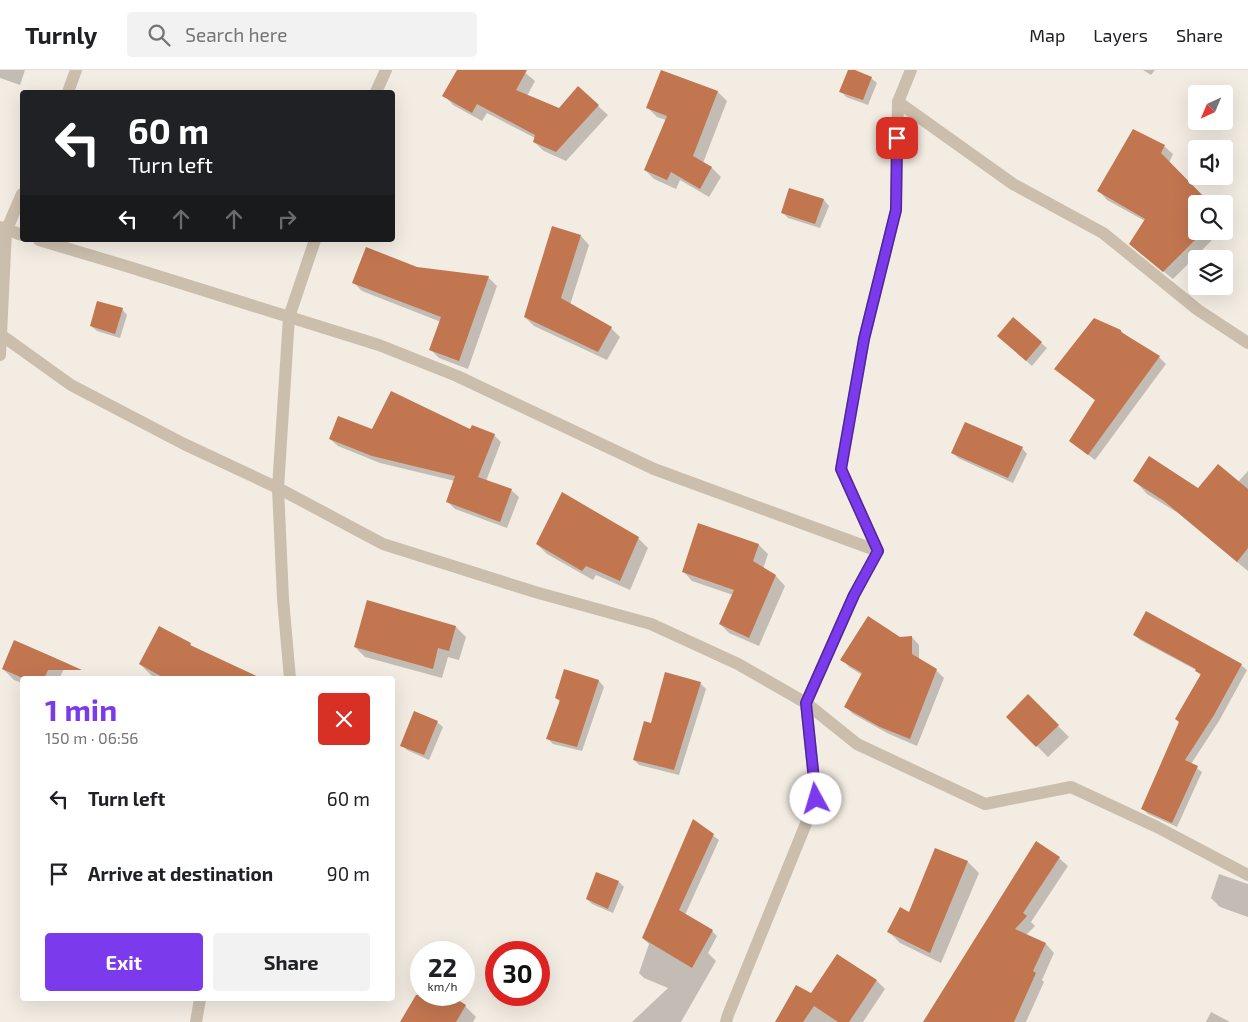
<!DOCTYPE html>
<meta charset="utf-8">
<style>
:root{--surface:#fff;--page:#f2f2f2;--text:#202124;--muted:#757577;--line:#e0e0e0;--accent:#7c3aed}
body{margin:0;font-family:"Exo 2",sans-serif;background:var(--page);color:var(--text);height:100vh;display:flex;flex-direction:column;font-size:19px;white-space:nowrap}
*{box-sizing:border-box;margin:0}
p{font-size:16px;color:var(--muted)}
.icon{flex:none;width:28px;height:28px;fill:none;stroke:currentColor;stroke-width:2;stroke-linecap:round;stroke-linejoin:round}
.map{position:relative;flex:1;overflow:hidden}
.panel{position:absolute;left:20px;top:606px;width:375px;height:325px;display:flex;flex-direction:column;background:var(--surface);border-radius:5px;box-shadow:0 5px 20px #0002}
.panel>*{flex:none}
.top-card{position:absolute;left:20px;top:20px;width:375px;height:152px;border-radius:5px;box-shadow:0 5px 20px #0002;background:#202124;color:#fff;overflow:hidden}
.needle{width:32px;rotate:224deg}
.fabs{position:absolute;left:1188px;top:15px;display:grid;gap:10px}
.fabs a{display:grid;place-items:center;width:45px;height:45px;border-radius:5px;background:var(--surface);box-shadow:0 5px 20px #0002;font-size:25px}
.speed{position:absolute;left:410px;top:871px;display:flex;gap:10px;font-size:25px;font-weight:700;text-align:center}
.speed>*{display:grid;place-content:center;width:65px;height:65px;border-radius:50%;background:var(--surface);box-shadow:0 5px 20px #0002;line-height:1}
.speed small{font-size:12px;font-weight:400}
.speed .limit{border:8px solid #d22;background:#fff;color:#111}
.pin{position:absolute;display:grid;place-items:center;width:42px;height:42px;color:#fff;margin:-21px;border-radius:10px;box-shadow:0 2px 8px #0006}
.me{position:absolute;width:55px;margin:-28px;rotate:354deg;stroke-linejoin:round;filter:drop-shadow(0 0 4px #0008)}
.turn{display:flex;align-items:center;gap:18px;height:105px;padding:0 25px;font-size:22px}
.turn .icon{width:65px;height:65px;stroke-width:2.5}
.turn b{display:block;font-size:35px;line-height:42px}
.lanes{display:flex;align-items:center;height:48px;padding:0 25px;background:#0003;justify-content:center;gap:25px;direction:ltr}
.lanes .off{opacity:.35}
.round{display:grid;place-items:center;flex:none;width:52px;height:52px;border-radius:5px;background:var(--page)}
.overview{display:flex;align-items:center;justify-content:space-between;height:85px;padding:0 25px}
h1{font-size:30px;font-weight:700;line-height:38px;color:var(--accent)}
.primary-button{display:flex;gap:10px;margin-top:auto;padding:10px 25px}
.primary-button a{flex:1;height:58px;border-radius:5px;background:var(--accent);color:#fff;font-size:20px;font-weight:700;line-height:58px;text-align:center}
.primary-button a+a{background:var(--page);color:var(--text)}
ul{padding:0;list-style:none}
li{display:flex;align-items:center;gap:15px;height:75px;padding:0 25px}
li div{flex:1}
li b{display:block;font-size:19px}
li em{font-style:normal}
header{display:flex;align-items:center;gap:30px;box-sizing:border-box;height:70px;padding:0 25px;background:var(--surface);border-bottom:1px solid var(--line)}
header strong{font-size:24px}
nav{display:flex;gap:28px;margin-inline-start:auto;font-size:18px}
.search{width:350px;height:45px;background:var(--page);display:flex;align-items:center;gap:12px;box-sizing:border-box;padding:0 18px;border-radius:5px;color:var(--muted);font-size:19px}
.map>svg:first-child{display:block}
.shadow{fill:#0003}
.building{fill:#c27650}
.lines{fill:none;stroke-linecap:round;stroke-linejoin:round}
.minor{stroke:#cbbead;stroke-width:12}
.route-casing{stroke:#51269a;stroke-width:12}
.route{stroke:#7c3aed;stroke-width:9}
</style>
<header>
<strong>Turnly</strong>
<div class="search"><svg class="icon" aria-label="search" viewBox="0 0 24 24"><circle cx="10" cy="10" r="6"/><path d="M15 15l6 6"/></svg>Search here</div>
<nav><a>Map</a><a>Layers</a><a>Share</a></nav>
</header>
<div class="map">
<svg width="1248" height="952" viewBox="0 0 1248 952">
<rect width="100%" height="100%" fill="#f3ece2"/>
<g class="shadow">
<path d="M 0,0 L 25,0 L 20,15 L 0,8 Z"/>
<path d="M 458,0 L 522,0 L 535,11 L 527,26 L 559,39 L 598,36 L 608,45 L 566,91 L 544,81 L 534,72 L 535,68 L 487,43 L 482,51 L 453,35 L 444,25 Z"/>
<path d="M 849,0 L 871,8 L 877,13 L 868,35 L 846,27 L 841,21 Z"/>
<path d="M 1143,0 L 1155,0 L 1151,5 Z"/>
<path d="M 718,22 L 727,31 L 703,93 L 712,98 L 721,107 L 709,127 L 680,110 L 676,119 L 654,109 L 645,100 L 666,50 L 657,47 L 648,38 Z"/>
<path d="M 1164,76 L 1173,84 L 1169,93 L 1196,134 L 1196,161 L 1221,161 L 1173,209 L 1139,182 L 1145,151 L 1107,130 L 1099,121 Z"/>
<path d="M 790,120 L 824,130 L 829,136 L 820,158 L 788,148 L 783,143 Z"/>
<path d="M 1224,149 L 1229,154 L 1224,158 Z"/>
<path d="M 581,166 L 589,175 L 570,235 L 611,258 L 620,267 L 607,290 L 534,256 L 525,247 Z"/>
<path d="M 416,198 L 488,207 L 497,216 L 468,299 L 439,288 L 431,280 L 441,252 L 362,221 L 354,213 Z"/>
<path d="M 122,239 L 127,245 L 120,268 L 97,261 L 91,256 Z"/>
<path d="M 1013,249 L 1047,278 L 1032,296 L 1004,271 Z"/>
<path d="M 1121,261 L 1126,266 L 1159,287 L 1166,294 L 1095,390 L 1070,371 L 1096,331 L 1056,299 Z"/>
<path d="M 372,361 L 471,361 L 494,365 L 501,372 L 486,411 L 511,420 L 519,427 L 507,458 L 455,439 L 448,432 L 455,411 L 380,393 L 338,376 L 330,369 Z"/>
<path d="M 1022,378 L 1027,384 L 1013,413 L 958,388 L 953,383 Z"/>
<path d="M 1248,401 L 1248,501 L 1178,443 L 1147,424 L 1135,411 L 1198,420 L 1238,412 Z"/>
<path d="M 699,454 L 759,475 L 768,484 L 763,499 L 776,506 L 785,516 L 759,576 L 729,563 L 720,554 L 733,525 L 692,511 L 683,501 Z"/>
<path d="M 638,468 L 648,478 L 630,520 L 596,505 L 593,510 L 547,484 L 537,474 Z"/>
<path d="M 368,532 L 456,557 L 466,567 L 459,590 L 448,587 L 442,608 L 365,587 L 355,577 Z"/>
<path d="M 1135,565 L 1241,595 L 1247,600 L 1219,651 L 1191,694 L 1202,702 L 1177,757 L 1148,744 L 1143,739 L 1201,606 L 1196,600 L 1140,570 Z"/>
<path d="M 912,567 L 919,575 L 919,590 L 936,600 L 944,608 L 917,676 L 889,664 L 853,644 L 846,637 L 862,605 L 849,597 L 842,589 L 900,568 Z"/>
<path d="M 190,574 L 194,579 L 251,609 L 158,609 L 151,605 L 140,594 Z"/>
<path d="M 3,599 L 64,599 L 59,609 L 22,609 L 22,613 L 14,610 Z"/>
<path d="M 565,600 L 599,611 L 604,617 L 582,681 L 553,674 L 548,669 L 560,632 L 556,628 Z"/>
<path d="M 700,613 L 706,619 L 679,705 L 639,695 L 634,690 L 652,654 Z"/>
<path d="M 1028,626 L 1069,667 L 1048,687 L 1008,647 Z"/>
<path d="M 437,652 L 443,657 L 429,690 L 407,680 L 402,675 Z"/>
<path d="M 694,751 L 719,770 L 685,845 L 712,861 L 717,866 L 708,883 L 716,891 L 681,952 L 632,952 L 668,918 L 644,908 L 639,903 L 649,874 L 643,868 Z"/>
<path d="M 936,780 L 968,792 L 979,803 L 941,893 L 900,873 L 889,862 L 909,844 Z"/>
<path d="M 1059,788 L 1068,796 L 1031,852 L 1035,856 L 1026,865 L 1046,874 L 1054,883 L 1042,910 L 1044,912 L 1026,952 L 932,952 Z"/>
<path d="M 1219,804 L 1248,814 L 1248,847 L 1220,837 L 1211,828 Z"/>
<path d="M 619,812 L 624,817 L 613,843 L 592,834 L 587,829 Z"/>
<path d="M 877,911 L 885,919 L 863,952 L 778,952 L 812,925 Z"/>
<path d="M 421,918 L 421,925 L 448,925 L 465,936 L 476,947 L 473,952 L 401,952 Z"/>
<path d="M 1211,942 L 1230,952 L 1206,952 Z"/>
</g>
<g class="building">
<path d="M 457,0 L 527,0 L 516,20 L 559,38 L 578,16 L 599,35 L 556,82 L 533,72 L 535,65 L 477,34 L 472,43 L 442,26 Z"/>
<path d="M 661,0 L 718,21 L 693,86 L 712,97 L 700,119 L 671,102 L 667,110 L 644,100 L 667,46 L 646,38 Z"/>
<path d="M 848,0 L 855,0 L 872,7 L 863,30 L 839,22 Z"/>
<path d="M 1133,59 L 1165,75 L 1161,83 L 1211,134 L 1196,134 L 1196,161 L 1204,161 L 1163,202 L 1129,174 L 1145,149 L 1097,121 Z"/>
<path d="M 789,118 L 824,129 L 815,154 L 781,143 Z"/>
<path d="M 552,156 L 581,165 L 561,228 L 612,257 L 598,282 L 524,247 Z"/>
<path d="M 366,177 L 417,197 L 489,206 L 459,291 L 429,280 L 441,247 L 352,213 Z"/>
<path d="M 97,231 L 123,238 L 115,264 L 90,256 Z"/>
<path d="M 1013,247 L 1042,272 L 1026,291 L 997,266 Z"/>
<path d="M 1094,248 L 1121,260 L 1121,262 L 1160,286 L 1088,385 L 1069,371 L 1095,330 L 1054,299 Z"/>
<path d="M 391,321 L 470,359 L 472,355 L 495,364 L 478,407 L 512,419 L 500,452 L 446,432 L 455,406 L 372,386 L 329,369 L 338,346 L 372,359 Z"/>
<path d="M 965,352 L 1023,377 L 1008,408 L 951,383 Z"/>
<path d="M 1149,386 L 1198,418 L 1218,394 L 1248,419 L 1248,478 L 1237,492 L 1164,431 L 1133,411 Z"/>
<path d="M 562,422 L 639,467 L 620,511 L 586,496 L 582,501 L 536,474 Z"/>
<path d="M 698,453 L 759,474 L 753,491 L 776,505 L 749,568 L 719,554 L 734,520 L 682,502 Z"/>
<path d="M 367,530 L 456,556 L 449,581 L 438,578 L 433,599 L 354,577 Z"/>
<path d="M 1146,541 L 1242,594 L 1214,645 L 1185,690 L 1198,696 L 1172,753 L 1141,739 L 1179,652 L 1175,649 L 1201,604 L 1195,601 L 1196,599 L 1133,565 Z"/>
<path d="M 868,546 L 900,567 L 912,566 L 912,584 L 937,599 L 910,669 L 880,657 L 844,637 L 862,603 L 840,590 Z"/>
<path d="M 159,556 L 191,573 L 190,575 L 263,609 L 166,609 L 139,594 Z"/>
<path d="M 14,570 L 53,587 L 82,600 L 48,600 L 44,609 L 25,609 L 2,599 Z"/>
<path d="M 564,599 L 599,610 L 577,677 L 546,669 L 560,630 L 555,628 Z"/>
<path d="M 665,602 L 701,612 L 674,700 L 633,690 L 644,651 L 651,653 Z"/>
<path d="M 1028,624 L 1059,655 L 1036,677 L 1006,647 Z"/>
<path d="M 414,641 L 438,651 L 424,685 L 400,676 Z"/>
<path d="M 693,749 L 714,764 L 679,840 L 713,860 L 692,898 L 642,868 Z"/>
<path d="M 1036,771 L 1060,787 L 1023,843 L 1027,846 L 1015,859 L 1046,873 L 1033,901 L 1036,903 L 1014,952 L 923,952 Z"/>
<path d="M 935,778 L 968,791 L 930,883 L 887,862 L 900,837 L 909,842 Z"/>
<path d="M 596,802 L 619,811 L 608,839 L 586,829 Z"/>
<path d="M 837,884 L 877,910 L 849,952 L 838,952 L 814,936 L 803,952 L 775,952 L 796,915 L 811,923 Z"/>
<path d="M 416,925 L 450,925 L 466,935 L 456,952 L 400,952 Z"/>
</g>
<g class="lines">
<g class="minor">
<path d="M 68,22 L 76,0"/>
<path d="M 376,22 L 386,0"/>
<path d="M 898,32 L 1013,114 L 1103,163 L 1198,240 L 1248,273"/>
<path d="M 0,157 L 22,165"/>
<path d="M 39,170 L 126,196 L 379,275 L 457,306 L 654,399 L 878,481"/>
<path d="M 0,264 L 71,315 L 184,374 L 278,418 L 383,474 L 535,522 L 651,554 L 738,594 L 806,633 L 857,674 L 985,734 L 1071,717 L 1157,757 L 1248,805"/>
<path d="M 0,285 L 6,161 L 22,124"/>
<path d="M 878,481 L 841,399 L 864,269 L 896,140 L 898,32 L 911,0"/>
<path d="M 290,609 L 283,529 L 278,418 L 289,247 L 315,170"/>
<path d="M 196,952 L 200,929"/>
<path d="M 726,952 L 728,945 L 816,729 L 806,633 L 854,525 L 878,481"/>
</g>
</g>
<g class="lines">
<g class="route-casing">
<path id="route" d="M 816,729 L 806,633 L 854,525 L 878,481 L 841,399 L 864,269 L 896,140 L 897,68"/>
</g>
<use href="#route" class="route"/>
</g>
</svg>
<div class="fabs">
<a><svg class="needle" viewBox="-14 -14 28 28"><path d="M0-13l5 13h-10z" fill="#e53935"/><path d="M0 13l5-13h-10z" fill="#757577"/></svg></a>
<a><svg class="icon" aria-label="sound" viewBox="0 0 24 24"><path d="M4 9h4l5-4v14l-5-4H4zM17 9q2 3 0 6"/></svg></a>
<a><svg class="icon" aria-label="search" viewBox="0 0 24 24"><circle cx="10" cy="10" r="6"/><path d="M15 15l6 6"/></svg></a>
<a><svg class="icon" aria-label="layers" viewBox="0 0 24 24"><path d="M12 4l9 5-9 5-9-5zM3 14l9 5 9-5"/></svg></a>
</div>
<div class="speed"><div>22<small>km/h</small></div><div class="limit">30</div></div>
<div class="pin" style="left:897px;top:68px;background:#d93025"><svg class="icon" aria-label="arrive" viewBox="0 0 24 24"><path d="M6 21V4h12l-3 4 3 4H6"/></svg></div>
<svg class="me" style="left:816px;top:729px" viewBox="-20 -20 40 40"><circle r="19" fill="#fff"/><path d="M0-13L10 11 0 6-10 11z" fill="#7c3aed"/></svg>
<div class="top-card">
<div class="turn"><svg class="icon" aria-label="left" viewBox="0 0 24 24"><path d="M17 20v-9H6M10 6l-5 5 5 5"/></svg><div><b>60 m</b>Turn left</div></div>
<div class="lanes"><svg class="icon" aria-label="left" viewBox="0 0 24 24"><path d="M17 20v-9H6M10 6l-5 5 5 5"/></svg><svg class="icon off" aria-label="ahead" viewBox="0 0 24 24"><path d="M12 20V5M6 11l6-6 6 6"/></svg><svg class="icon off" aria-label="ahead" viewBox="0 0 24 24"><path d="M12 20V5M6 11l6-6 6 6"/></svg><svg class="icon off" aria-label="right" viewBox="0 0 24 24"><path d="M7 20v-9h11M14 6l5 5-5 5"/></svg></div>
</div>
<section class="panel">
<div class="overview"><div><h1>1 min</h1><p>150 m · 06:56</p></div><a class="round" style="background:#d93025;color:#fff"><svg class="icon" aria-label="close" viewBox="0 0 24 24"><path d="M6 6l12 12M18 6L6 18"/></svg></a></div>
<ul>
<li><svg class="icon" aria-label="left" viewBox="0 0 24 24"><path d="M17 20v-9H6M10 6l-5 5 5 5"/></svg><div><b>Turn left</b></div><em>60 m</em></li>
<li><svg class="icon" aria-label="arrive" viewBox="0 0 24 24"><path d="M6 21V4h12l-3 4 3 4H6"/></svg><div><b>Arrive at destination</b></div><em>90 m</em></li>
</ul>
<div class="primary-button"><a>Exit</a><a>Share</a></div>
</section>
</div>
